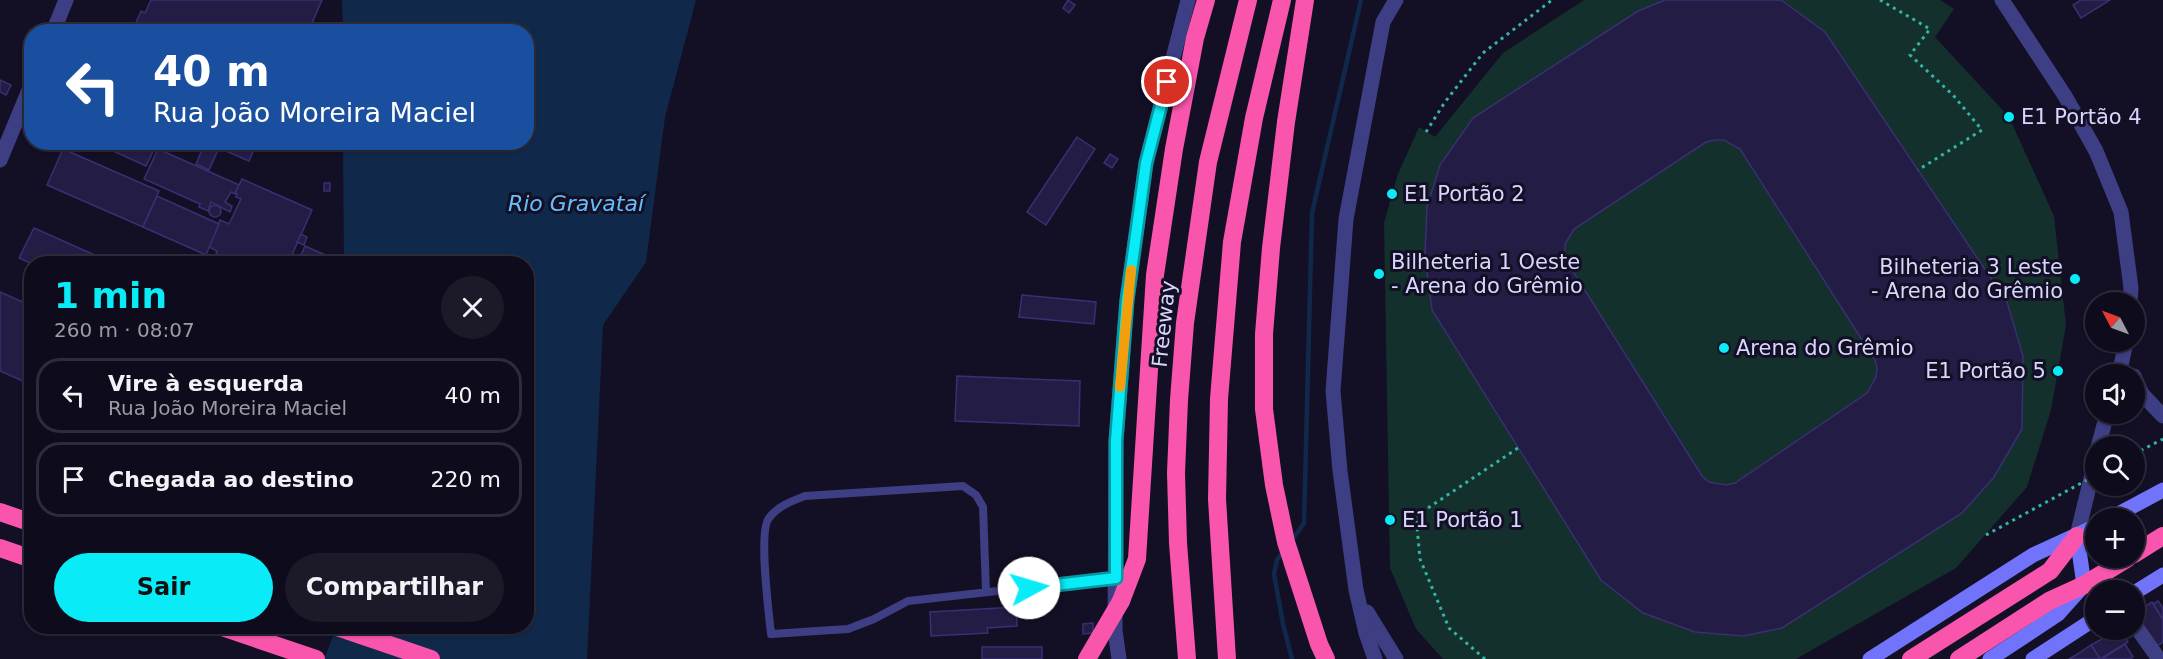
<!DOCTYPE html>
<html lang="pt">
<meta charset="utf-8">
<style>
:root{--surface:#0e0c1c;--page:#1c1a29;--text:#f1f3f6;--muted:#9b9ba3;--line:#2e2c3b;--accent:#09ecf7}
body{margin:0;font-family:"DejaVu Sans",sans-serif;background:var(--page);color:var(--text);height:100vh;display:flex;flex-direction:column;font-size:22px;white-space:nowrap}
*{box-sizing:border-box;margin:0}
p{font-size:20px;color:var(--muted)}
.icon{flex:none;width:33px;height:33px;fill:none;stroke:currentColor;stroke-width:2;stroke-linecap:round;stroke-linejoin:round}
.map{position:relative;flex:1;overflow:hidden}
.drawer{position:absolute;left:24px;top:256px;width:510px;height:378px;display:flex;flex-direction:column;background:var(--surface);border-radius:24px;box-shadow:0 2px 4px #0004,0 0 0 2px var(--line)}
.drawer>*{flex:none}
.guide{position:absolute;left:24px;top:24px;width:510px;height:126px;border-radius:24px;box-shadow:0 2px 4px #0004,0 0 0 2px var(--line);background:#1a4fa0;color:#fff;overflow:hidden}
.needle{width:39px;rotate:311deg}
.tools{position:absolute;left:2085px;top:292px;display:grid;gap:12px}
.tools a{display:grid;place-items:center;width:60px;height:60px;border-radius:50%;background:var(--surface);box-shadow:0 2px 4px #0004,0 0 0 2px var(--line);font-size:30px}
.pin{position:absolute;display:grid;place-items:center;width:51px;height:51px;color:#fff;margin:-26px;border:3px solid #fff;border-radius:50%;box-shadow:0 2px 6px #0007}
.me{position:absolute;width:66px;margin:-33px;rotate:84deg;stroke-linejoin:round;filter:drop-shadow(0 0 4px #0008)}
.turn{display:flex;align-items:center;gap:21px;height:126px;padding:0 30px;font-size:27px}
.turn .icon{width:78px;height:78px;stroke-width:2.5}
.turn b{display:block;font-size:42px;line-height:51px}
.round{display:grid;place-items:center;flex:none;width:63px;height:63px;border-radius:32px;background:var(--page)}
.head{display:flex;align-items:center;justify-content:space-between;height:102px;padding:0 30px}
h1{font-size:36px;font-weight:700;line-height:45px;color:var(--accent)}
.cta{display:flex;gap:12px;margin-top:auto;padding:12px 30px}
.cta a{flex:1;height:69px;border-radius:36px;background:var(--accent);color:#111;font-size:24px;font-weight:700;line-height:69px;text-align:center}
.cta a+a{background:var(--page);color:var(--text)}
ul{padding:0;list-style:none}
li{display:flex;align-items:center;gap:18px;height:75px;margin:0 12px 9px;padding:0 18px;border:3px solid var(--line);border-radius:24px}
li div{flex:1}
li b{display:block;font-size:22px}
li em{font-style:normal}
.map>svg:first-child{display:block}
.green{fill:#13302d}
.water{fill:#10294a}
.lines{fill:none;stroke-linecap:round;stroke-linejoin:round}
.stream{stroke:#10294a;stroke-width:4.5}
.building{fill:#231d46;stroke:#392f72;stroke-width:1.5;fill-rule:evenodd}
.path{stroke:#33b5a6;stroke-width:3;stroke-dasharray:3 4.5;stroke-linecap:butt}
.service{stroke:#3d3e84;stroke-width:8}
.minor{stroke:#3d3e84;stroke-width:15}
.tertiary{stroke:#3d3e84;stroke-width:15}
.secondary{stroke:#7174fb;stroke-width:15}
.motorway{stroke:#fa55ad;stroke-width:18}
.path-bridge{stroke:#33b5a6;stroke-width:3;stroke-dasharray:3 4.5;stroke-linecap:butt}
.motorway-bridge{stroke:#fa55ad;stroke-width:18}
.route-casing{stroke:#0699a1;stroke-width:15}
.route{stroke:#09ecf7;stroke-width:10}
.slow{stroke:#f59e0b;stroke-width:10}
.poi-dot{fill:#09ecf7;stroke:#131026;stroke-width:2}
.labels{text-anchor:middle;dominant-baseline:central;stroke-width:6;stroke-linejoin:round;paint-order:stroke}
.poi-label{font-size:21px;fill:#d9d6fe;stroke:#131026;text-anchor:start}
.street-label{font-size:21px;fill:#d9d6fe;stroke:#131026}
.water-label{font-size:22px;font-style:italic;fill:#68befa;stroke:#131026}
</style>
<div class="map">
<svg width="2163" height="659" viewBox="0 0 2163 659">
<rect width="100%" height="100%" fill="#131026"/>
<path class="green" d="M 1584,0 L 1940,0 L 1954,9 L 1935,37 L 2009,117 L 2054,216 L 2066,325 L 2051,410 L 2027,487 L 1956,568 L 1796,659 L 1443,659 L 1416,629 L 1390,568 L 1384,223 L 1398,174 L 1419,127 L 1435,137 L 1503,53 Z"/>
<path class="water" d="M 342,0 L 696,0 L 665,117 L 646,262 L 603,325 L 587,659 L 324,659 L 337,627 L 526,627 L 526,264 L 344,264 L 343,143 L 526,142 L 526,32 L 343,31 Z"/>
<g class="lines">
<g class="stream">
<path d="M 1292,540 L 1304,523 L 1312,213 L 1361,0"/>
<path d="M 1283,552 L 1277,560 L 1274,574 L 1283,624 L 1292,659"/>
</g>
</g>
<g class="building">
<path d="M 151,0 L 322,0 L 308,32 L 132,32 L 141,11 L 145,13 Z"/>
<path d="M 1068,0 L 1075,5 L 1069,13 L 1063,8 Z"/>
<path d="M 1665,0 L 1781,0 L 1825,32 L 2007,302 L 2023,356 L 2022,429 L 1994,477 L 1962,513 L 1782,628 L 1743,636 L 1695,632 L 1643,613 L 1601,580 L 1432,310 L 1425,255 L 1427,207 L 1440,165 L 1473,118 L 1638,11 ZM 1715,140 L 1724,140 L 1740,149 L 1875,360 L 1877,368 L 1876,377 L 1867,393 L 1735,483 L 1726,485 L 1709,482 L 1702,476 L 1567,262 L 1565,254 L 1565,244 L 1574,229 L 1706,142 Z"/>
<path d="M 2081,0 L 2110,0 L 2081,18 L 2073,5 Z"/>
<path d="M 0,80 L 11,85 L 6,95 L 0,92 Z"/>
<path d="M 1077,137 L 1095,149 L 1046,225 L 1027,212 Z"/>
<path d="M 104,142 L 144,142 L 155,147 L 146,166 L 102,146 Z"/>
<path d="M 144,142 L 161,142 L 158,149 Z"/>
<path d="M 205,142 L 257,142 L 249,161 L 219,148 L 209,170 L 196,164 Z"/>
<path d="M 63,149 L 159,191 L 143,227 L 47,185 Z"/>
<path d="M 158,149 L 239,185 L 235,194 L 231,192 L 225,202 L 232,206 L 230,212 L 211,202 L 208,211 L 199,207 L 200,204 L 144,179 Z"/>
<path d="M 1110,154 L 1118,159 L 1112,168 L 1104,163 Z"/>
<path d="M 242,179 L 312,210 L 288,264 L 226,264 L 214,259 L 217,251 L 209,247 L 220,220 L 229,224 L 241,199 L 236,197 L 237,194 L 235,193 Z"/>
<rect x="324" y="183" width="6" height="8"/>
<path d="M 157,196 L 219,224 L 206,255 L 143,227 Z"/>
<circle cx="215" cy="211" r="6"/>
<path d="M 34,228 L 115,264 L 32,264 L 19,258 Z"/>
<path d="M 301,234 L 307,237 L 304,245 L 297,242 Z"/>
<path d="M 305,246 L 325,255 L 321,264 L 297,264 Z"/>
<path d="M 0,292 L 32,306 L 32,385 L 0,371 Z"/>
<path d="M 1022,295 L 1096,302 L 1094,324 L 1019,317 Z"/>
<path d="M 957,376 L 1080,381 L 1079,426 L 955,421 Z"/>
<path d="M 2158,601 L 2163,608 L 2163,620 L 2153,604 Z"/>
<path d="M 2152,602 L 2163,620 L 2163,642 L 2157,646 L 2135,613 Z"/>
<path d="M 1016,607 L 1017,626 L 987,628 L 988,633 L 931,636 L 930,612 Z"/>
<path d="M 1093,623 L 1093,633 L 1083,634 L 1083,624 Z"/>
<path d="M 2116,631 L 2122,640 L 2126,637 L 2128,642 L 2100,659 L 2091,645 Z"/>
<path d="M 2125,644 L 2133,657 L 2130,659 L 2102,659 Z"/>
<path d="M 2091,645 L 2100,659 L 2069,659 L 2076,655 Z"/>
<rect x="982" y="647" width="60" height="12"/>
</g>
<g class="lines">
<g class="path">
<path d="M 1880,0 L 1930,29 L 1910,55 L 1953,95 L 1982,130 L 1918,170"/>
<path d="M 1426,132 L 1445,102 L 1483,53 L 1552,0"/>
<path d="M 2134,454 L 2163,439"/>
<path d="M 1485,659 L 1449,628 L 1420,559 L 1416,516 L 1518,448"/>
</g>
<path class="service" d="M 986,592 L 983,507 L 976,495 L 963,486 L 805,496 C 792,501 778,506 769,518 C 758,531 769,613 771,634 L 848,629 L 874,619 L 908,601 L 1116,578"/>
<g class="minor">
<path d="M 2002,0 L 2065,96 L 2096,151 L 2121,212 L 2131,288 L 2130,303"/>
<path d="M 53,32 L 66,0"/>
<path d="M 0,160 L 32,83"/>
<path d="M 2119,375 L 2126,342"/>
<path d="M 2134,376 L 2142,394 L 2163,416"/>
<path d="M 2098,447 L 2107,414"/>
<path d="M 2077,536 L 2096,458"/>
<path d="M 1367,612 L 1396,659"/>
<path d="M 2134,624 L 2159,659"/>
<path d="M 1375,659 L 1366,633 L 1356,590 L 1340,471 L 1333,391 L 1346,219 L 1383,22 L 1396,0"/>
</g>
<path class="tertiary" d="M 1119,659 L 1115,630 L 1116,441 L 1127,300 L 1146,163 L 1188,0"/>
<g class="secondary">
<path d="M 2109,519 L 2163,490"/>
<path d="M 2134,593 L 2163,575"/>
<path d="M 1870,659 L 2033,555 L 2096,526"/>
<path d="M 1990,659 L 2058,614 L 2084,585 L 2077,536"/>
<path d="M 2033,659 L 2096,618"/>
</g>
<g class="motorway">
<path d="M 1305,0 L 1286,122 L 1271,248 L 1264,334 L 1264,409 L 1274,485 L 1286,542 L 1319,644 L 1326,659"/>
<path d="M 0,512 L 32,523"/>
<path d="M 0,548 L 32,559"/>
<path d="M 2134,554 L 2163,536"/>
<path d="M 1121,601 L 1137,559 L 1155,275 L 1174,149 L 1195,38 L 1206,0"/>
<path d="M 222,627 L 316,659"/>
<path d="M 337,627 L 431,659"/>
<path d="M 1187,659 L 1178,543 L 1176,473 L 1179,400 L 1185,323 L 1208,162 L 1248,0"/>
<path d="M 1227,659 L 1217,499 L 1219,399 L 1232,242 L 1254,118 L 1282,0"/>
<path d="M 1911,659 L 2050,571 L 2077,536"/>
<path d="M 1959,659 L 2049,601 L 2084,585 L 2128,558"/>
</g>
<path class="path-bridge" d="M 1986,535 L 2096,475"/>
<path class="motorway-bridge" d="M 1087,659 L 1121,601"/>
</g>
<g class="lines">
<g class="route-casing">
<path id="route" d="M 1029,588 L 1116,578 L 1116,441 L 1127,300 L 1146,163 L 1167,82"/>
</g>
<use href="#route" class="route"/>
<path class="slow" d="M 1120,387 L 1131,270"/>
</g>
<g class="poi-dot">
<circle cx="2009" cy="117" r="6"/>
<circle cx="1392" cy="194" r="6"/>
<circle cx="1379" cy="274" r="6"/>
<circle cx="2075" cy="279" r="6"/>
<circle cx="1724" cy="348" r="6"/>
<circle cx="2058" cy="371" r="6"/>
<circle cx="1390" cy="520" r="6"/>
</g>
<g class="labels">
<g class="poi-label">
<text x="2021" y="117">E1 Portão 4</text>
<text x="1404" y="194">E1 Portão 2</text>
<text x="1391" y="262">Bilheteria 1 Oeste<tspan x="1391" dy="24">- Arena do Grêmio</tspan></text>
<text x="2063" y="267" text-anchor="end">Bilheteria 3 Leste<tspan x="2063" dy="24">- Arena do Grêmio</tspan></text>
<text x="1736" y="348">Arena do Grêmio</text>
<text x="2046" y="371" text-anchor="end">E1 Portão 5</text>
<text x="1402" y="520">E1 Portão 1</text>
</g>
<g class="street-label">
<text transform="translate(1164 324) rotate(-84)">Freeway</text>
</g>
<g class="water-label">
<text x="576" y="203">Rio Gravataí</text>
</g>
</g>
</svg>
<div class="tools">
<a><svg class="needle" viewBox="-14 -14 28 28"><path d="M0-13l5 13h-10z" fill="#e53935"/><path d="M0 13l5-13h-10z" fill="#9b9ba3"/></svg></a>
<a><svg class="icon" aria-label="sound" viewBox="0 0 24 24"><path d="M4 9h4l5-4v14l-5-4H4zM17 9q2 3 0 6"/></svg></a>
<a><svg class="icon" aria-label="search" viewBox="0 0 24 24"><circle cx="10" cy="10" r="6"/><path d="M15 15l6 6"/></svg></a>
<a>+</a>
<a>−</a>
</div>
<div class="pin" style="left:1167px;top:82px;background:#d93025"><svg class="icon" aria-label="arrive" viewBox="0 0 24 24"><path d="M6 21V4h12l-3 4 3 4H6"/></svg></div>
<svg class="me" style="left:1029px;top:588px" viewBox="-20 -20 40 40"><circle r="19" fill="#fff"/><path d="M0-13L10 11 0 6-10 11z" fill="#09ecf7"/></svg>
<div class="guide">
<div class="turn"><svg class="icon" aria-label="left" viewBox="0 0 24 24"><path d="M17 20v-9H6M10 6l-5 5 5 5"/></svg><div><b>40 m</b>Rua João Moreira Maciel</div></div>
</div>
<section class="drawer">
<div class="head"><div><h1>1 min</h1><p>260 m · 08:07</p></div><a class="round"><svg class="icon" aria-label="close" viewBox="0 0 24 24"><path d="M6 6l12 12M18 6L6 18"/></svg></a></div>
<ul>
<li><svg class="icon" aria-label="left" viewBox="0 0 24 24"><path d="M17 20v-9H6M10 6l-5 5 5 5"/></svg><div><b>Vire à esquerda</b><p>Rua João Moreira Maciel</p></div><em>40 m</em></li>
<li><svg class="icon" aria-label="arrive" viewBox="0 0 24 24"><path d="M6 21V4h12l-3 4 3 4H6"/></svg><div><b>Chegada ao destino</b></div><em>220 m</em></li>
</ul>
<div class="cta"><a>Sair</a><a>Compartilhar</a></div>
</section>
</div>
